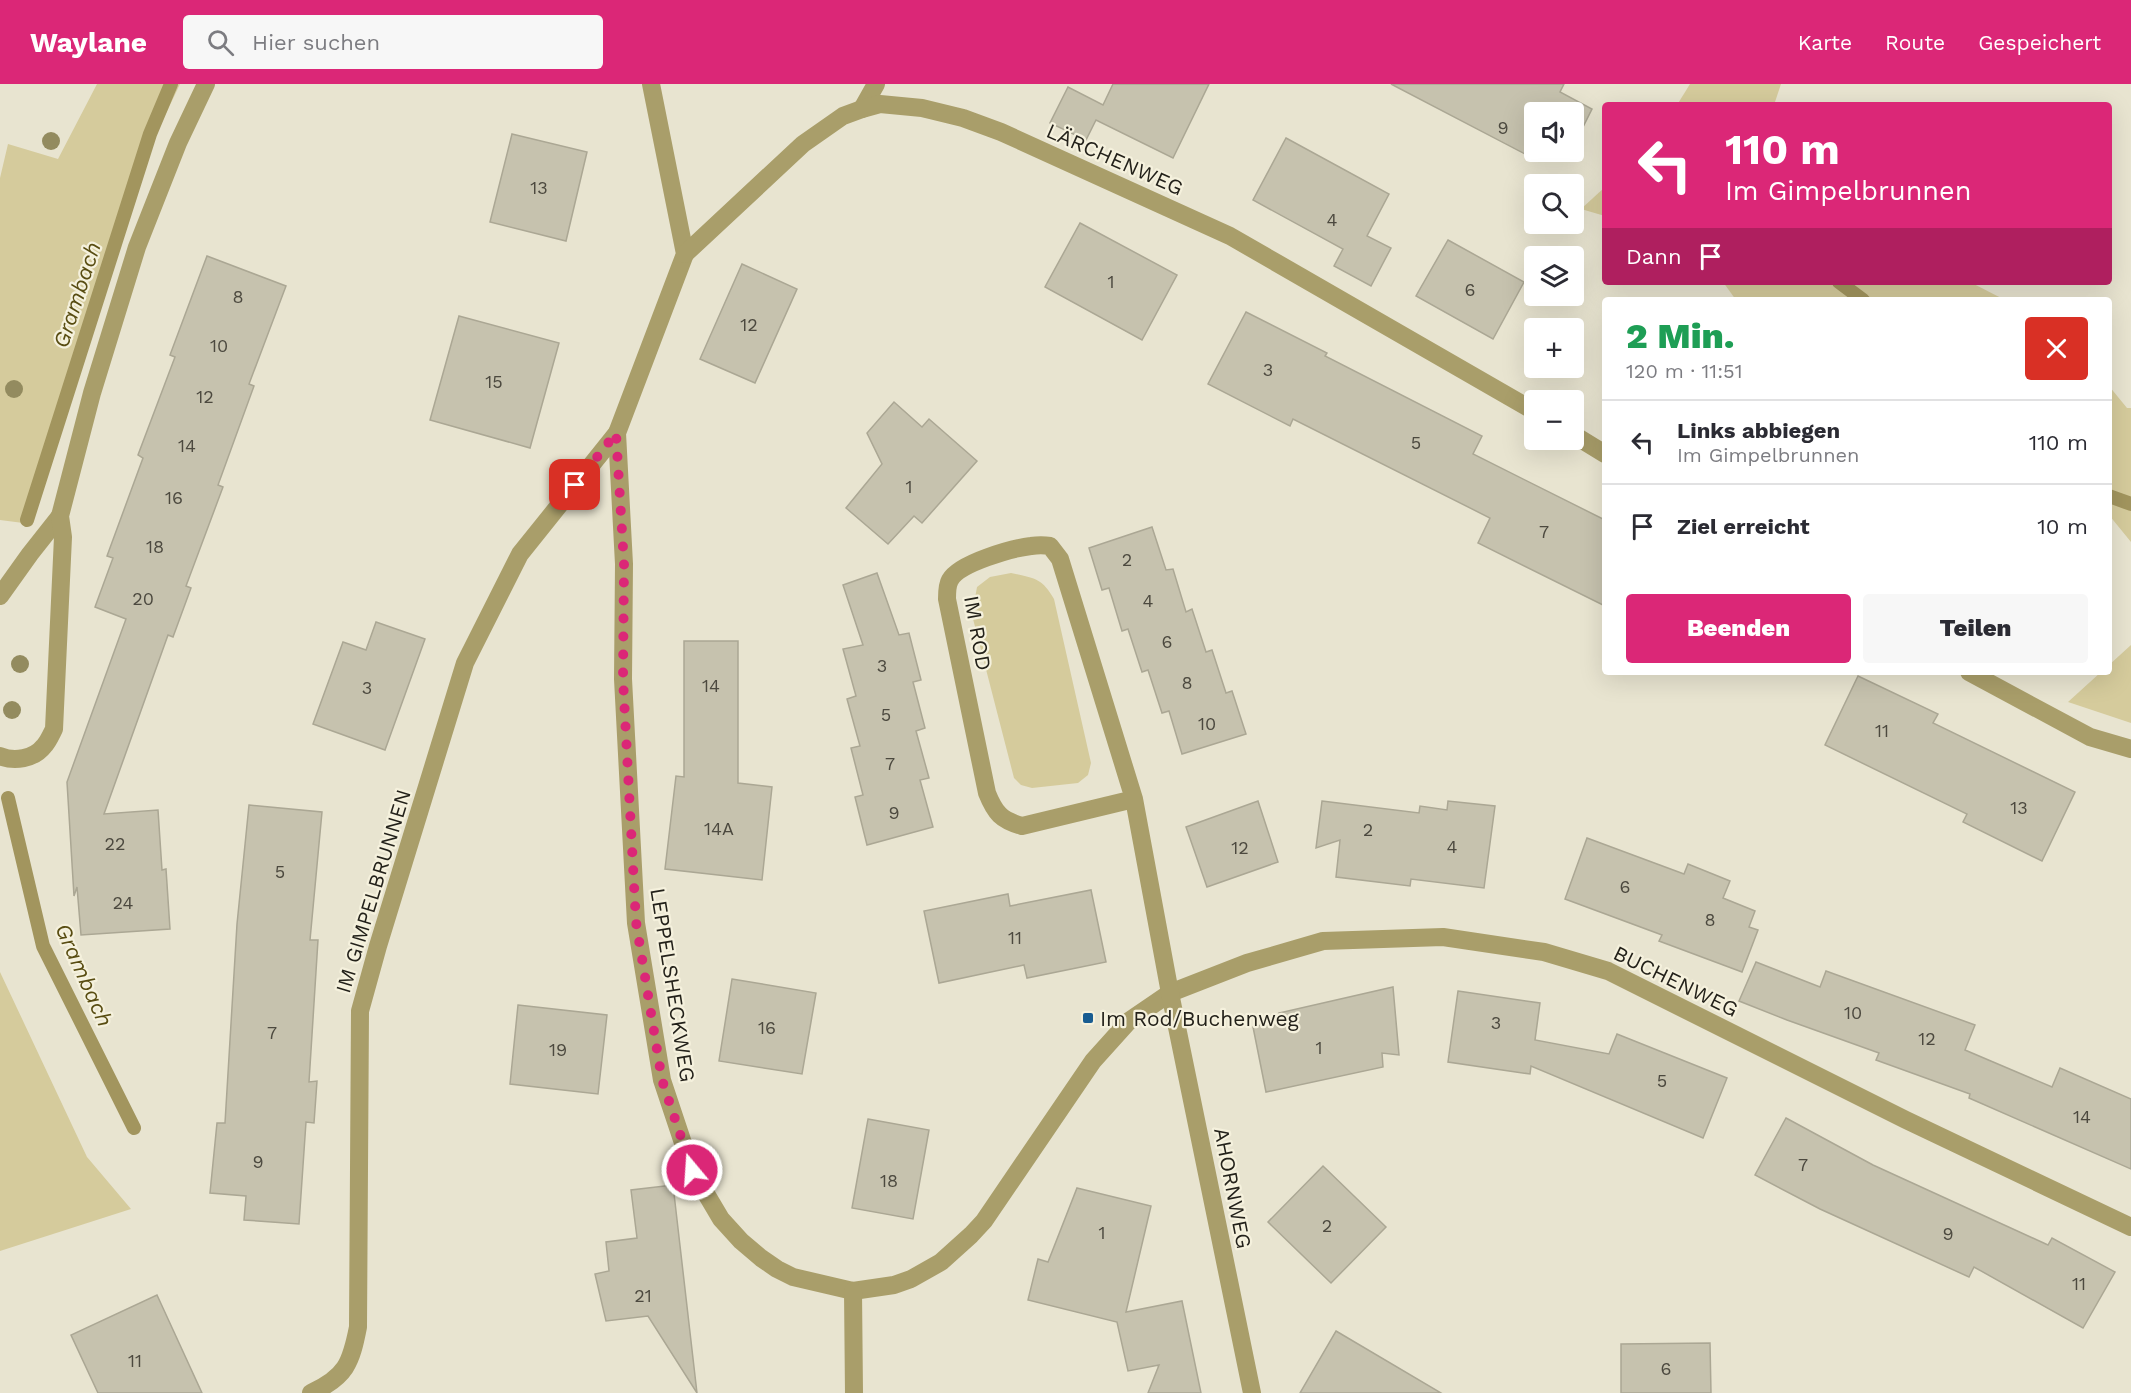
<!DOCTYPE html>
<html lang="de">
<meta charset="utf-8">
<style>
:root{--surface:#fff;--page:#f7f7f7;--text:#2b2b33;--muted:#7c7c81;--line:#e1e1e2;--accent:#db2777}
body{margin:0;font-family:"Work Sans",sans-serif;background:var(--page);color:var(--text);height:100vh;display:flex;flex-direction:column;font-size:22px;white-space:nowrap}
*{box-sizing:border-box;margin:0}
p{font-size:20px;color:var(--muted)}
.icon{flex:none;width:33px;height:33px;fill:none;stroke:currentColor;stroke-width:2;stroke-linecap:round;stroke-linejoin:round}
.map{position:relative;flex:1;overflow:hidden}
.drawer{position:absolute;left:1602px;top:213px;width:510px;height:378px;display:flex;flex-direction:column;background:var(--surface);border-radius:6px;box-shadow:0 6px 24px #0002}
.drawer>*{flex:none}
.hud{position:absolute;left:1602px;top:18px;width:510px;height:183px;border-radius:6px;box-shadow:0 6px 24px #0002;background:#db2777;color:#fff;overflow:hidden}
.tools{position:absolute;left:1524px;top:18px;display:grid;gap:12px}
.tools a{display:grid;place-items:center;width:60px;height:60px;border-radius:6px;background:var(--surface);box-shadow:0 6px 24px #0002;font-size:30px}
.pin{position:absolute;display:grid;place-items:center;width:51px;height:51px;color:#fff;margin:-26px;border-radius:12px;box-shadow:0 3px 9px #0006}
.me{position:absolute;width:66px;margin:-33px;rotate:342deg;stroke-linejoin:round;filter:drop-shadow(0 0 4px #0008)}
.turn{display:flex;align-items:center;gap:21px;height:126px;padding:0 24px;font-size:27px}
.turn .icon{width:78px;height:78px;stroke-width:2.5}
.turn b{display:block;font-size:42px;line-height:51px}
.then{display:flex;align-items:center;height:57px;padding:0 24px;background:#0003;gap:12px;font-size:22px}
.round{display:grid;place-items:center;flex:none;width:63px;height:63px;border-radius:6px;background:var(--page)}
.summary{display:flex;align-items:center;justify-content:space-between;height:102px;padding:0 24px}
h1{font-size:36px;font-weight:800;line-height:45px;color:#1e9e55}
.action{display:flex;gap:12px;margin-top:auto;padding:12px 24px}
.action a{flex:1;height:69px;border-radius:6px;background:var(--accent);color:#fff;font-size:24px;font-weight:800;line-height:69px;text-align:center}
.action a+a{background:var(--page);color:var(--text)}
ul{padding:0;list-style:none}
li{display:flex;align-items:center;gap:18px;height:84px;padding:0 24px;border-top:2px solid var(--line)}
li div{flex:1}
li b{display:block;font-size:22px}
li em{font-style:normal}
header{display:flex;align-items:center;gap:36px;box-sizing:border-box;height:84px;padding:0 30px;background:var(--accent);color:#fff}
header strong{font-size:28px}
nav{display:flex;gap:33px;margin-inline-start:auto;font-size:21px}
.search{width:420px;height:54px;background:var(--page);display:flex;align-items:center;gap:15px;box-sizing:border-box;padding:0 21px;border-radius:6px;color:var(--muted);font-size:22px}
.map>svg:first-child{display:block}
.green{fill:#d5cb9c}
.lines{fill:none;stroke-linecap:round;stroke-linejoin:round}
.stream{stroke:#a2955e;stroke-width:14}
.building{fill:#c6c2ae;stroke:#aba794;stroke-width:1.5}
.lane{stroke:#a99e6a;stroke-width:18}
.street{stroke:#a99e6a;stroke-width:18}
.tree{fill:#938b5f}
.route{stroke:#db2777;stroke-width:10;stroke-dasharray:0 18}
.poi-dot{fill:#185c91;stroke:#f5f1dd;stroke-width:2}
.labels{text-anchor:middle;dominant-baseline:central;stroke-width:4.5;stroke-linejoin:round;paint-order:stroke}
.number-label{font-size:18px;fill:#4c493f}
.street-label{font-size:21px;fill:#23211a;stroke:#f5f1dd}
.poi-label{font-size:21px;fill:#23211a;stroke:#f5f1dd;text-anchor:start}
.water-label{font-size:22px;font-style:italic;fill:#584c11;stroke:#f5f1dd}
</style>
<header>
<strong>Waylane</strong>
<div class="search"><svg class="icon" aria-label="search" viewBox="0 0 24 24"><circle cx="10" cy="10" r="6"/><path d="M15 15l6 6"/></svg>Hier suchen</div>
<nav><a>Karte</a><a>Route</a><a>Gespeichert</a></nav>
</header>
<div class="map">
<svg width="2131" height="1309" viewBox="0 0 2131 1309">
<rect width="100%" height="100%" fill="#e8e4d0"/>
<g class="green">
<path d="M 97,0 L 180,0 L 151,61 L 31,440 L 0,436 L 0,94 L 8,60 L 58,75 Z"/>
<path d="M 1690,0 L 1781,0 L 1774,21 L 1677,21 Z"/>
<path d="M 1605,103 L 1605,132 L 1581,125 Z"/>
<path d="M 1723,198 L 1970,198 L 2005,216 L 1736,216 Z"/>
<path d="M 2109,302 L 2127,324 L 2131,324 L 2131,458 L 2109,431 Z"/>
<path d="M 1011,489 C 1034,494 1042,494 1054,515 L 1091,679 L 1088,691 L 1078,699 L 1032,704 L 1021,701 L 1014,694 L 972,531 L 977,503 L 990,493 Z"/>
<path d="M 2131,561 L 2131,639 L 2068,618 L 2101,588 L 2109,588 L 2109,581 Z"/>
<path d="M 0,888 L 87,1073 L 131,1125 L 0,1167 Z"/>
</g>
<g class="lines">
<g class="stream">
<path d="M 1839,198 L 1863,216"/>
<path d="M 2109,412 L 2131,420"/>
<path d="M 27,436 L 150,50 L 171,0"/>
<path d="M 8,714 L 43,862 L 134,1044"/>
</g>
</g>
<g class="building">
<path d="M 1113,0 L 1209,0 L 1173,74 L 1096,36 L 1086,56 L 1050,39 L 1068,3 L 1103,21 Z"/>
<path d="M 1391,0 L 1564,0 L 1560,8 L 1592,25 L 1576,57 L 1574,56 L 1574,28 L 1534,28 L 1534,57 L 1527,71 Z"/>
<path d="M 512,50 L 587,68 L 566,157 L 490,138 Z"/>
<path d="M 1286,54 L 1389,110 L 1367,152 L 1391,164 L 1371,202 L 1334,182 L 1343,165 L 1253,116 Z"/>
<path d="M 1080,139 L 1177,191 L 1142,256 L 1045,203 Z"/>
<path d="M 1448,156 L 1524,198 L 1493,255 L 1416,212 Z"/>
<path d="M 207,172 L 286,202 L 249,300 L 254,302 L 218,401 L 223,403 L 186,502 L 191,504 L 173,553 L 168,551 L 104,730 L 158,726 L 162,786 L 166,785 L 170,845 L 81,851 L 77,803 L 74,812 L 67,698 L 126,535 L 95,523 L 113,474 L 107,472 L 143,374 L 138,371 L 175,273 L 170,271 Z"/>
<path d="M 742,180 L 797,205 L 755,299 L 700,275 Z"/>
<path d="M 1246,228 L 1327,269 L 1325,272 L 1482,352 L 1473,370 L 1605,436 L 1605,522 L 1478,459 L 1490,434 L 1293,335 L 1290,342 L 1208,300 Z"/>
<path d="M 459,232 L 559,259 L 530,364 L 430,336 Z"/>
<path d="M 894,318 L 922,343 L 929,335 L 977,377 L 922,439 L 914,432 L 888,460 L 846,424 L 882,380 L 867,349 Z"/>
<path d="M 1152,443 L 1166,486 L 1173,485 L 1186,528 L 1192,525 L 1206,568 L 1212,566 L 1226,609 L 1232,607 L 1246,650 L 1182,670 L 1169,627 L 1162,629 L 1148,586 L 1142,588 L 1128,545 L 1122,547 L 1109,504 L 1102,506 L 1089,464 Z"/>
<path d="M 877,489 L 899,551 L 909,549 L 921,596 L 913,598 L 925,644 L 916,647 L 929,694 L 920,696 L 933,743 L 867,761 L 855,713 L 863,711 L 851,664 L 860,662 L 847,615 L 856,612 L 843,565 L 863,561 L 843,501 Z"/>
<path d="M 376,538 L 425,555 L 385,666 L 313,640 L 343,558 L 366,566 Z"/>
<path d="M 684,557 L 738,557 L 738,699 L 772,703 L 762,796 L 665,785 L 676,692 L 684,693 Z"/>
<path d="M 1858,592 L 1938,630 L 1933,639 L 2075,708 L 2042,777 L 1963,738 L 1967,730 L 1825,661 Z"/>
<path d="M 1258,717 L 1278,778 L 1207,803 L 1186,743 Z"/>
<path d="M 1322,717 L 1419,729 L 1420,722 L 1447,726 L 1448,717 L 1495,722 L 1484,804 L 1411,795 L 1410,802 L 1336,793 L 1340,756 L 1316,764 Z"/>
<path d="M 249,721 L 322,728 L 310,856 L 318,856 L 309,998 L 317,997 L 314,1039 L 306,1038 L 299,1140 L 244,1136 L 246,1112 L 210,1109 L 217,1039 L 225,1039 L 237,840 Z"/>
<path d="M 1587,754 L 1684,790 L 1688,780 L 1730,797 L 1723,814 L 1755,827 L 1749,843 L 1758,846 L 1742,888 L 1659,857 L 1662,851 L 1565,815 Z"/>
<path d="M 1091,806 L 1106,878 L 1027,894 L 1024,881 L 939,899 L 924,827 L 1008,810 L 1010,822 Z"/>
<path d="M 1756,878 L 1820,903 L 1826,887 L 1975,941 L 1965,966 L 2052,1003 L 2060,984 L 2131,1015 L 2131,1085 L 1969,1014 L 1970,1010 L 1876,976 L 1879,969 L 1787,936 L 1739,917 Z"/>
<path d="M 732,895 L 816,909 L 802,990 L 719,977 Z"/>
<path d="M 1393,903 L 1399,971 L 1382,969 L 1383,983 L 1266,1008 L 1253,943 L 1281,936 L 1279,929 Z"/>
<path d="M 1458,907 L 1540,919 L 1535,956 L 1609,970 L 1617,950 L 1727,994 L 1703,1054 L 1531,982 L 1530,990 L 1448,978 Z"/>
<path d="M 518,921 L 607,931 L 598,1010 L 510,1000 Z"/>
<path d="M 1786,1034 L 1873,1081 L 2048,1161 L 2052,1154 L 2115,1188 L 2083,1244 L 1974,1183 L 1969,1193 L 1820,1125 L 1755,1091 Z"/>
<path d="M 868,1035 L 929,1046 L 913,1135 L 852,1124 Z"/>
<path d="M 1323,1082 L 1386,1143 L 1331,1199 L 1268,1138 Z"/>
<path d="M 673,1101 L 697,1309 L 648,1232 L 606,1237 L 595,1190 L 609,1187 L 606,1158 L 637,1154 L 631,1106 Z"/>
<path d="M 1077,1104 L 1151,1122 L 1126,1228 L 1182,1217 L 1201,1309 L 1148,1309 L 1159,1281 L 1128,1287 L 1117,1238 L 1028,1216 L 1038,1175 L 1048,1178 Z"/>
<path d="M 157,1211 L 202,1309 L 98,1309 L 71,1251 Z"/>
<path d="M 1336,1247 L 1441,1309 L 1300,1309 Z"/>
<path d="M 1710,1259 L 1711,1309 L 1621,1309 L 1621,1260 Z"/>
</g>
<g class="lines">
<path class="lane" d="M 862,25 L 876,0"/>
<g class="street">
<path d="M 651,0 L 685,170 L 617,349 L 624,480 L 623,595 L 636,839 L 662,996 L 692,1086 L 721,1135 L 741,1157 L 761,1174 L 777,1185 L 793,1193 L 853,1207 L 894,1201 L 911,1195 L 941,1178 L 971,1151 L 984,1137 L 1093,977 L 1129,937 L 1170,909 L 1247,879 L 1323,857 L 1443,853 L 1544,868 L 1608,887 L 1906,1036 L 2131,1143"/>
<path d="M 685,170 L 803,60 L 843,32 L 862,25 L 880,20 L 922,24 L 963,34 L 1001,48 L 1230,152 L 1534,327"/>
<path d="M 1574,351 L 1605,370"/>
<path d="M 0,512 L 30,470 L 60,432"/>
<path d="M 1969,588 L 2090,653 L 2131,665"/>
<path d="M 0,672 C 14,678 34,675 44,662 C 48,658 51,651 54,645 L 63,453 L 60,432 L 92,309 L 137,163 L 178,59 L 206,0"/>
<path d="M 1134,715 L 1022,742 C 1001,736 995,729 987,709 L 947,515 C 947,509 947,501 950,496 C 959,479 1013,464 1031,462 C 1038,461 1044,461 1050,462 L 1060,475 L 1134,715 L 1170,909 L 1252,1309"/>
<path d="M 853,1207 L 854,1309"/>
<path d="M 311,1309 C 346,1293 351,1279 358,1243 L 360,927 L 378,862 L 465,579 L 520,470 L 617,349"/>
</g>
</g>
<g class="tree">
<circle cx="51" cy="57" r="9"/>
<circle cx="14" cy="305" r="9"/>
<circle cx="20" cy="580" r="9"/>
<circle cx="12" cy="626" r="9"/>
</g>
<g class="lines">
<path class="route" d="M 575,401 L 616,349 L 624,480 L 623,595 L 636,838 L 662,996 L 692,1086"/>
</g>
<rect class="poi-dot" x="1082" y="928" width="12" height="12" rx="3"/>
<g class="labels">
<g class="number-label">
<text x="1503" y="43">9</text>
<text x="539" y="103">13</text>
<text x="1332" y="135">4</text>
<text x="1111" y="197">1</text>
<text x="1470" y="205">6</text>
<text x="238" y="212">8</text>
<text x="749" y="240">12</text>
<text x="219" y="261">10</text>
<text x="1268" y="285">3</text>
<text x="494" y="297">15</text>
<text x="205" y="312">12</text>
<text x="1416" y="358">5</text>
<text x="187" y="361">14</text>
<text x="909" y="402">1</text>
<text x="174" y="413">16</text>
<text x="1544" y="447">7</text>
<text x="155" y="462">18</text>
<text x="1127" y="475">2</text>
<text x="143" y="514">20</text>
<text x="1148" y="516">4</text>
<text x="1167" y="557">6</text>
<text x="882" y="581">3</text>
<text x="1187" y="598">8</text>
<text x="711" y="601">14</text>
<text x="367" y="603">3</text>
<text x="886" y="630">5</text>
<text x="1207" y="639">10</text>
<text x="1882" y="646">11</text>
<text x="890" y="679">7</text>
<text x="2019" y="723">13</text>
<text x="894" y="728">9</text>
<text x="719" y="744">14A</text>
<text x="1368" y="745">2</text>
<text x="115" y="759">22</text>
<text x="1452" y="762">4</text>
<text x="1240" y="763">12</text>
<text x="280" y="787">5</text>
<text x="1625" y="802">6</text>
<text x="123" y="818">24</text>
<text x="1710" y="835">8</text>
<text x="1015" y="853">11</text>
<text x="1853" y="928">10</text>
<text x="1496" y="938">3</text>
<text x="767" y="943">16</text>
<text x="272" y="948">7</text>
<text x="1927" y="954">12</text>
<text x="1319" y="963">1</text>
<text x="558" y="965">19</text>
<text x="1662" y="996">5</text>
<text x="2082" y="1032">14</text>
<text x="258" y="1077">9</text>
<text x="1803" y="1080">7</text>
<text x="889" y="1096">18</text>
<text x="1327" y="1141">2</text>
<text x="1102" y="1148">1</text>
<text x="1948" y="1149">9</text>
<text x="2079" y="1199">11</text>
<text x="643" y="1211">21</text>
<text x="135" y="1276">11</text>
<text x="1666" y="1284">6</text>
</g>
<g class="street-label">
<text transform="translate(1115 75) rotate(24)">LÄRCHENWEG</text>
<text transform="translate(978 549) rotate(80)">IM ROD</text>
<text transform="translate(373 807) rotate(-73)">IM GIMPELBRUNNEN</text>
<text transform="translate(1676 897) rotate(26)">BUCHENWEG</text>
<text transform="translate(673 901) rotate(81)">LEPPELSHECKWEG</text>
<text transform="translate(1233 1104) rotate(79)">AHORNWEG</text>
</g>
<g class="poi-label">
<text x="1100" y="934">Im Rod/Buchenweg</text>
</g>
<g class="water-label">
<text transform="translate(77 211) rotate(-72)">Grambach</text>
<text transform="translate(84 891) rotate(66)">Grambach</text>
</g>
</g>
</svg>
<div class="tools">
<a><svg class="icon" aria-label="sound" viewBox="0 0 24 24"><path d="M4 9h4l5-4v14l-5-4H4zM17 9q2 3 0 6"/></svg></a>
<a><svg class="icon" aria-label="search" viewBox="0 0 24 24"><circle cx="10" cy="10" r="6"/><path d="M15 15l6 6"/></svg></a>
<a><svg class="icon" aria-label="layers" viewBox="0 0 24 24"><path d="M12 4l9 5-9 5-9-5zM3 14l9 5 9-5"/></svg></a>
<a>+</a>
<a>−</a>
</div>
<div class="pin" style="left:575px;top:401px;background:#d93025"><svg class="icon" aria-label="arrive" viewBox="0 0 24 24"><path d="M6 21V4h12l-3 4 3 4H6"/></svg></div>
<svg class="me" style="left:692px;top:1086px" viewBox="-20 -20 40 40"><circle r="17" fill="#db2777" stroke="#fff" stroke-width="3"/><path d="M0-11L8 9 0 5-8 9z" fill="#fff"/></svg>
<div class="hud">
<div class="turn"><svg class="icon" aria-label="left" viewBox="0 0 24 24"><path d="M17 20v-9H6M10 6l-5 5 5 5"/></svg><div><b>110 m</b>Im Gimpelbrunnen</div></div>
<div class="then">Dann<svg class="icon" aria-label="arrive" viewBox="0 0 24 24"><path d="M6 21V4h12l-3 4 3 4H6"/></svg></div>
</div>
<section class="drawer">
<div class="summary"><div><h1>2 Min.</h1><p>120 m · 11:51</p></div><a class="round" style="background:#d93025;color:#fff"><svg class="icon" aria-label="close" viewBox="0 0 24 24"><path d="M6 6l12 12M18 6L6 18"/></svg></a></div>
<ul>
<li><svg class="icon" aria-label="left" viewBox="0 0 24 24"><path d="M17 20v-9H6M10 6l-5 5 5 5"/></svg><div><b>Links abbiegen</b><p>Im Gimpelbrunnen</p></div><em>110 m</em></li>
<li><svg class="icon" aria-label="arrive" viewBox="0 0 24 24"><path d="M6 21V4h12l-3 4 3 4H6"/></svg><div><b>Ziel erreicht</b></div><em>10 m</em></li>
</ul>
<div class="action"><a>Beenden</a><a>Teilen</a></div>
</section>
</div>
